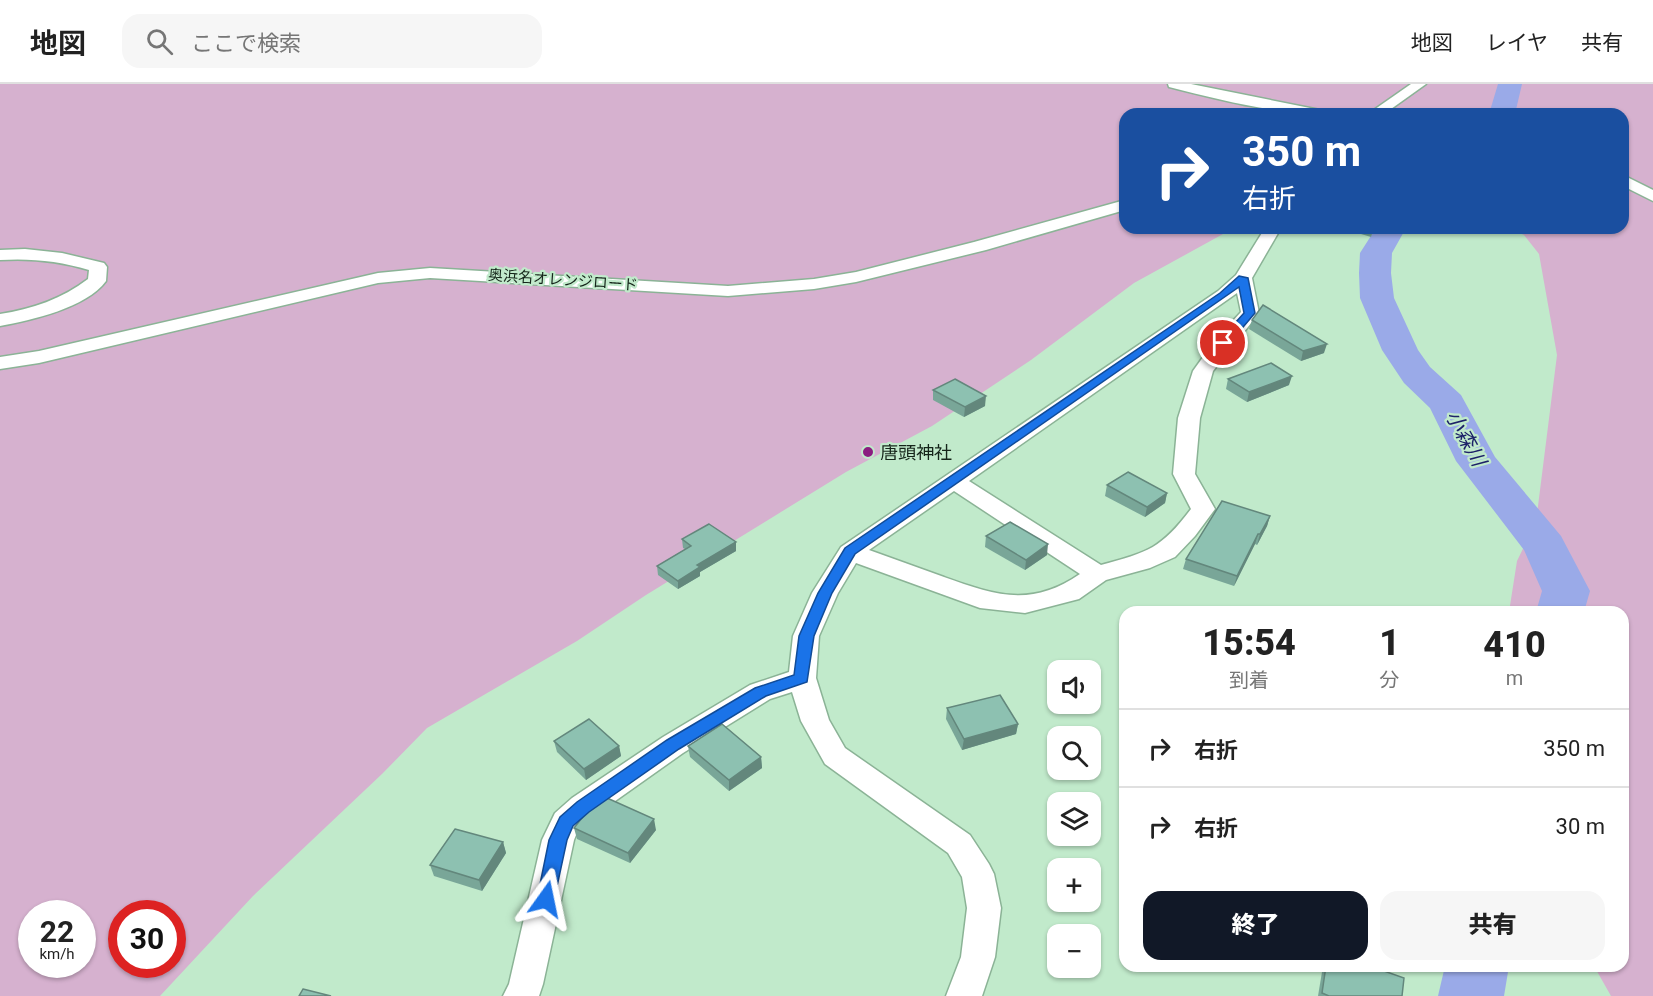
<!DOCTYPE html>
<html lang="ja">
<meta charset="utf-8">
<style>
:root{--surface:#fff;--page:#f6f6f6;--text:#222;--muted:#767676;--line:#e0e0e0;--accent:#111827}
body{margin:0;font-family:Roboto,"Noto Sans JP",sans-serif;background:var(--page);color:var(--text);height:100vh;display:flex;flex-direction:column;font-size:22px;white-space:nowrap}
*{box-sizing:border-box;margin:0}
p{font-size:20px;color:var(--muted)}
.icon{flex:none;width:33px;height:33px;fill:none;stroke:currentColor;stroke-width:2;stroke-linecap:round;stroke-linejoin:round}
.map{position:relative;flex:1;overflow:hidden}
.drawer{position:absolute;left:1119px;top:522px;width:510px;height:366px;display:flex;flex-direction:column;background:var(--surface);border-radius:18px;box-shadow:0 2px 4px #0004}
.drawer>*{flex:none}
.banner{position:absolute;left:1119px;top:24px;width:510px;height:126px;border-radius:18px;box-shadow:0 2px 4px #0004;background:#1a4fa0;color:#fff;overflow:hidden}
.controls{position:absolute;left:1047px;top:576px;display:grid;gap:12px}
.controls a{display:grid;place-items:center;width:54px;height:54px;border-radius:12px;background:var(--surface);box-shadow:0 2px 4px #0004;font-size:30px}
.speed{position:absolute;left:18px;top:816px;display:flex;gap:12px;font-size:30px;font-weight:700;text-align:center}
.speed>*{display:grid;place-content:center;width:78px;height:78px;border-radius:50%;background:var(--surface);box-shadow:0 2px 4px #0004;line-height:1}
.speed small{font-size:15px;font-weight:400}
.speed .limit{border:9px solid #d22;background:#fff;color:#111}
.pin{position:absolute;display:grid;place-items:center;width:51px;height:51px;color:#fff;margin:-26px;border:3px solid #fff;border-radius:50%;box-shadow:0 2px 6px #0007}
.me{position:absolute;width:66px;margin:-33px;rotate:12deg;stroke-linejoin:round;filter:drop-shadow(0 0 4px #0008)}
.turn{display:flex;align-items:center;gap:21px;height:126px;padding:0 24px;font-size:27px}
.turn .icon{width:78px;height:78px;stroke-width:2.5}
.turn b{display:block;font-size:42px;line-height:51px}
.eta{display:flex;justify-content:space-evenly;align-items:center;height:102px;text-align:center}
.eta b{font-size:36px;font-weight:800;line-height:42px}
.action{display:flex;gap:12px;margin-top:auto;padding:12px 24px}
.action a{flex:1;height:69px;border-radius:18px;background:var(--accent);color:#fff;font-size:24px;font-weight:800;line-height:69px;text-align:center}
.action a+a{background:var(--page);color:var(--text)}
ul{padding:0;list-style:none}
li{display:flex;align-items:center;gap:18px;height:78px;padding:0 24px;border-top:2px solid var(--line)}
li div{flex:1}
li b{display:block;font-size:22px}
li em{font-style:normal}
header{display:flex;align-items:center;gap:36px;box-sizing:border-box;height:84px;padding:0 30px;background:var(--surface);border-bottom:2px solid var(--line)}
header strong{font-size:28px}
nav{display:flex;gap:33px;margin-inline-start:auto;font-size:21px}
.search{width:420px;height:54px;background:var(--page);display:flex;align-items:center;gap:15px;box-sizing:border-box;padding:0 21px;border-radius:18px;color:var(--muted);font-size:22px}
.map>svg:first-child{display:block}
.green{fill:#d6b1cf;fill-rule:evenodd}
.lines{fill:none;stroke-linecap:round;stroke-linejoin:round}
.river{fill:#9aaae8;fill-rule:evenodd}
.minor-casing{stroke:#8bb396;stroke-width:3}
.minor{fill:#fff;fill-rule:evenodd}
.wall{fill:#79a698}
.shaded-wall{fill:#63877c}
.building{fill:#8dc1b1;stroke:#63877c;stroke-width:1.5}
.route{fill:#1a73e8;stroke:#114b97;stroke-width:1.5}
.poi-dot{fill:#8b1d80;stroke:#c1eacb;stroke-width:2}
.labels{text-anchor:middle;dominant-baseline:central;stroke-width:4.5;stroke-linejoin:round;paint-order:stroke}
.far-street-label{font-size:15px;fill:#15251a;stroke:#c1eacb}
.poi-label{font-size:18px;fill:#15251a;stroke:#c1eacb;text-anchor:start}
.water-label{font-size:20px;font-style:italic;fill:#1c2168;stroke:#c1eacb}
</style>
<header>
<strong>地図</strong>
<div class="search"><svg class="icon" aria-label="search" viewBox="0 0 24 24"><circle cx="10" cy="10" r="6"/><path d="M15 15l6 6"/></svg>ここで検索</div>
<nav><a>地図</a><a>レイヤ</a><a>共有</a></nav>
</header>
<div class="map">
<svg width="1653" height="912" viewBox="0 0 1653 912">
<rect width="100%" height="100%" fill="#c1eacb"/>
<path class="green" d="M 0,0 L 1653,0 L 1653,912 L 1611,912 L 1594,882 L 1623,882 L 1623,528 L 1509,528 L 1517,477 L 1536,438 L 1557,271 L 1539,170 L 1524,151 L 1509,144 L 1623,144 L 1623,30 L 1125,30 L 1125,144 L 1234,144 L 1134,199 L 1031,276 L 932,342 L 846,388 L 646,511 L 577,557 L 427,644 L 383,689 L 253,812 L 160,912 L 0,912 ZM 32,830 L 82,830 L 82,880 L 32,880 ZM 122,830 L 172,830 L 172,880 L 122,880 Z"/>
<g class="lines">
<g class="river">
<path d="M 1498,0 L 1522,0 L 1515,30 L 1489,30 Z"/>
<path d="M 1376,144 L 1406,144 L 1392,169 L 1391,189 L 1394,214 L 1418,266 L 1430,283 L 1461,311 L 1495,373 L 1561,452 L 1590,507 L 1584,528 L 1536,528 L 1542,507 L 1524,466 L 1456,377 L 1430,324 L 1404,299 L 1382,266 L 1360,214 L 1359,189 L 1360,169 Z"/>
<path d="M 1445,882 L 1509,882 L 1504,912 L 1438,912 Z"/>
</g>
<g class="minor-casing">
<g id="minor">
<path d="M 1168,0 L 1191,0 L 1320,26 L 1327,30 C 1274,30 1221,16 1169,3 Z"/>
<path d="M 1411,0 L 1426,0 L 1384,30 L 1368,30 Z"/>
<path d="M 1623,91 L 1653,106 L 1653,117 L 1623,102 Z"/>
<path d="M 1125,116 L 1125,126 L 986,166 L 856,198 L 814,205 L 728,212 L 430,194 L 378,199 L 39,279 L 0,285 L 0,273 L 39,267 L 378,189 L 430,184 L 728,202 L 814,195 L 856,188 L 974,158 Z"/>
<path d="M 1265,144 L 1281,144 L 1252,194 L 1259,229 L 1213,287 L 1200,334 L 1195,390 L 1215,425 L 1195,452 L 1175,473 L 1150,484 L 1106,496 L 1079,515 L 1025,529 L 980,524 L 856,479 L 838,509 L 819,552 L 816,594 L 829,636 L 845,664 L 970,751 L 989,780 L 994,790 L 1001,824 L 995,873 L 982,912 L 946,912 L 961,873 L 967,824 L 962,793 L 948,769 L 825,680 L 801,637 L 792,608 L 770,615 L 683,669 L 594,732 L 578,746 L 574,756 L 543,900 L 539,912 L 503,912 L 509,900 L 542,756 L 555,729 L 572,714 L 663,653 L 750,601 L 789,588 L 793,552 L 812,509 L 841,463 L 1218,207 L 1236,191 ZM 1237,209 L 1241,228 L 1216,255 L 1193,287 L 1178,334 L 1173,390 L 1191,425 C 1161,465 1148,468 1101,481 L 969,397 ZM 954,407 L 1080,490 C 1031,524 995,511 944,493 C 919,484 894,475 869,466 Z"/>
<path d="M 25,165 L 62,169 L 104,179 L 107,183 L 106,197 C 86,224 32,236 0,242 L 0,230 C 32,225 62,215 88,195 L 89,186 C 60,177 30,174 0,176 L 0,166 Z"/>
</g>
</g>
<use href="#minor" class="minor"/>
</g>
<g class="wall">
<path d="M 1341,144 L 1374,144 L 1371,153 Z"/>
<path d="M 1252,236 L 1324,269 L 1301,277 L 1249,245 Z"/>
<path d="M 1228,295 L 1289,301 L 1247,318 L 1226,305 Z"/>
<path d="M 933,306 L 985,322 L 964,333 L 933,316 Z"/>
<path d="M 1107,401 L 1167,409 L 1165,419 L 1145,433 L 1105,412 Z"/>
<path d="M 1270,432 L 1267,442 L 1257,461 L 1255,460 L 1234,502 L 1183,485 L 1186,475 Z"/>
<path d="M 986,452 L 1047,471 L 1025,486 L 985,463 Z"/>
<path d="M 682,455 L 736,467 L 700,488 L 700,492 L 678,505 L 658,491 L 657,482 L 685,465 L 683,464 Z"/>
<path d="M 947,624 L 1018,640 L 1016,650 L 962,666 L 946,635 Z"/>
<path d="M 554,657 L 619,662 L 621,672 L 586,696 L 557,668 Z"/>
<path d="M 688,662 L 761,673 L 762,684 L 729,707 L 690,673 Z"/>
<path d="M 574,744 L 656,746 L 630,779 L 577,755 Z"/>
<path d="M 503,758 L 506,769 L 482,807 L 434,792 L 430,781 Z"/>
<path d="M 1323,882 L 1370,882 L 1402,912 L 1318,912 Z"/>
</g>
<g class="shaded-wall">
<path d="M 1327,260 L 1324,269 L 1301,277 L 1303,267 Z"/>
<path d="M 1292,292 L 1289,301 L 1247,318 L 1249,308 Z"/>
<path d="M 986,312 L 985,322 L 964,333 L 965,323 Z"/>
<path d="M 1167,409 L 1165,419 L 1145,433 L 1147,423 Z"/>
<path d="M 1270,432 L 1267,442 L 1257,461 L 1260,450 Z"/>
<path d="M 1258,450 L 1255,460 L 1234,502 L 1237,492 Z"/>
<path d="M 736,458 L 736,467 L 700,488 L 700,492 L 678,505 L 678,497 L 697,481 Z"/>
<path d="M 1048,460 L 1047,471 L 1025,486 L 1026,476 Z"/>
<path d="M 1018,640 L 1016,650 L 962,666 L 964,655 Z"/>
<path d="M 619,662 L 621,672 L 586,696 L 584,685 Z"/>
<path d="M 761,673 L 762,684 L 729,707 L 729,696 Z"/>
<path d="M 654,735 L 656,746 L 630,779 L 628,769 Z"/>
<path d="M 503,758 L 506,769 L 482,807 L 479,796 Z"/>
</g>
<g class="building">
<path d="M 1263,221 L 1327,260 L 1303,267 L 1252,236 Z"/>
<path d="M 1271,279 L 1292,292 L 1249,308 L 1228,295 Z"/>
<path d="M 955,295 L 986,312 L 965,323 L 933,306 Z"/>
<path d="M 1128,388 L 1167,409 L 1147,423 L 1107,401 Z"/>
<path d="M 1222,417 L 1270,432 L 1260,450 L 1258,450 L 1237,492 L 1186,475 Z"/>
<path d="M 1010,438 L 1048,460 L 1026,476 L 986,452 Z"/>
<path d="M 709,440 L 736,458 L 697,481 L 700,483 L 678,497 L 657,482 L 691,462 L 682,455 Z"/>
<path d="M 1000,611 L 1018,640 L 964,655 L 947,624 Z"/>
<path d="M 589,635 L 619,662 L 584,685 L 554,657 Z"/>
<path d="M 722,640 L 761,673 L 729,696 L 688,662 Z"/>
<path d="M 607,714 L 654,735 L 628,769 L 574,744 L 585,730 Z"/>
<path d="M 455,745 L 503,758 L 479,796 L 430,781 Z"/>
<path d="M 1326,882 L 1370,882 L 1404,894 L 1402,912 L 1329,912 L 1322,909 Z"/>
<path d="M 303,905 L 331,912 L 299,912 Z"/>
</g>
<path class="route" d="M 1239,192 L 1248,194 L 1255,229 L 1227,262 L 1219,262 L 1217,259 L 1244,229 L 1239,203 L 855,470 L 832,509 L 814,552 L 807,598 L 766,612 L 679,665 L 589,728 L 573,742 L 567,756 L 553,821 L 546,823 L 540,821 L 537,815 L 549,756 L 560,733 L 577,718 L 667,656 L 755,604 L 794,591 L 799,552 L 818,509 L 845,464 L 1220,209 Z"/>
<circle class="poi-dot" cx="868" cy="368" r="6"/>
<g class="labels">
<g class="far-street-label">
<text transform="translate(563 196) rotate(4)">奥浜名オレンジロード</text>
</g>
<g class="poi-label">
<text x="880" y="368">唐頭神社</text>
</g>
<g class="water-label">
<text transform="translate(1466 354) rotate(61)">小森川</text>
</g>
</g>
</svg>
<div class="controls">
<a><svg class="icon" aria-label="sound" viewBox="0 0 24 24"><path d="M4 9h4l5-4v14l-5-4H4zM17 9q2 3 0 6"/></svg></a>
<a><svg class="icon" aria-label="search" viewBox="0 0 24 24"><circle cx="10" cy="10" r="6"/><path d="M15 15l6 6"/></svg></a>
<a><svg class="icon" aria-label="layers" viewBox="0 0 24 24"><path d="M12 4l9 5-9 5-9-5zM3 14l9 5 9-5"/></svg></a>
<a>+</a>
<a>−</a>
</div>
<div class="speed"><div>22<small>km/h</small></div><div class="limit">30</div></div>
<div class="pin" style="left:1223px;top:259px;background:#d93025"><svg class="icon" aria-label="arrive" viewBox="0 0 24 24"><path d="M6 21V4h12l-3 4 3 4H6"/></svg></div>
<svg class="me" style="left:546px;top:815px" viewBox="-20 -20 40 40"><path d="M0-17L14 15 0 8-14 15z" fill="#1a73e8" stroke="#fff" stroke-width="4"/></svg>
<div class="banner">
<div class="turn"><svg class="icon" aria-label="right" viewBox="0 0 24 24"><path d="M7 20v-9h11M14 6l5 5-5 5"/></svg><div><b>350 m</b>右折</div></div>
</div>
<section class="drawer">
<div class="eta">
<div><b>15:54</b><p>到着</p></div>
<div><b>1</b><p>分</p></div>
<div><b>410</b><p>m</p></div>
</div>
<ul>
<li><svg class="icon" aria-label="right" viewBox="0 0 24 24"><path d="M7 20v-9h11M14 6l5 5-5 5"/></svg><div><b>右折</b></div><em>350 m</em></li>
<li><svg class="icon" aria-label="right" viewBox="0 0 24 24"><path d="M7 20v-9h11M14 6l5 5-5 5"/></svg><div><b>右折</b></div><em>30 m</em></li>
</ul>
<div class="action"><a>終了</a><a>共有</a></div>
</section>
</div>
